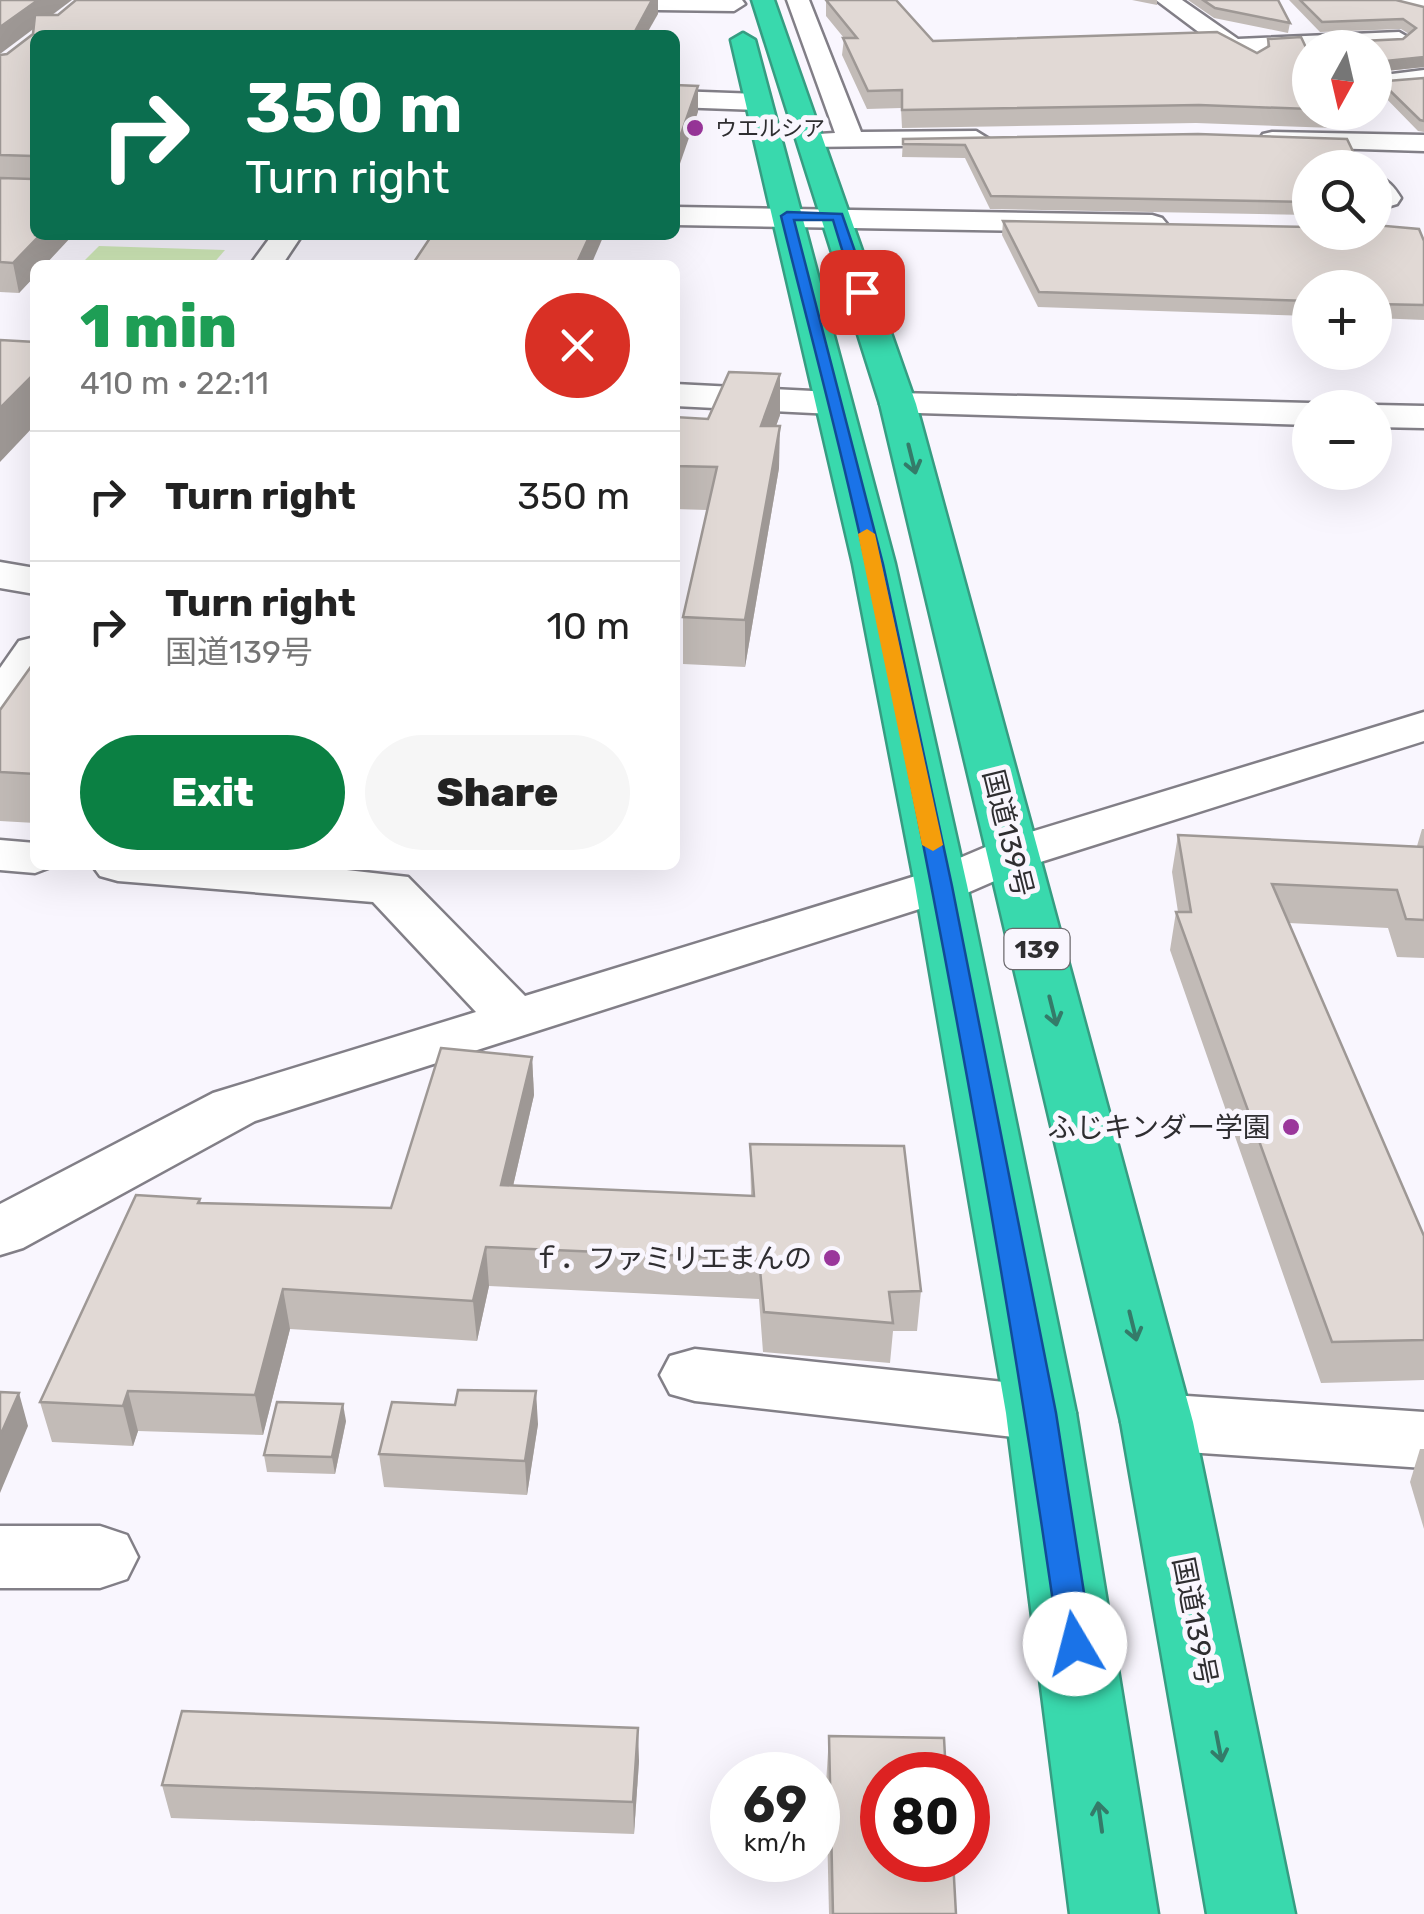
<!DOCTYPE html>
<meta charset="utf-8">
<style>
:root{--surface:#fff;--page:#f6f6f6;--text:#222;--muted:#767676;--line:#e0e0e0;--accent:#0b8043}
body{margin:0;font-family:Rubik,"Noto Sans JP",sans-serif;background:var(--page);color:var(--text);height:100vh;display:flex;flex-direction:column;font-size:38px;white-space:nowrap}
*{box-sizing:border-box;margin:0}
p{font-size:32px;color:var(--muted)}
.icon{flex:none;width:55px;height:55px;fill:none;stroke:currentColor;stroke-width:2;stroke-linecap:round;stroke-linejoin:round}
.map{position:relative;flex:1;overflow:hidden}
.panel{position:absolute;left:30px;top:260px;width:650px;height:610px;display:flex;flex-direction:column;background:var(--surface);border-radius:15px;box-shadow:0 10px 40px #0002}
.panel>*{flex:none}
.top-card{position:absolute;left:30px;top:30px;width:650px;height:210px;border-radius:15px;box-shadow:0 10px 40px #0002;background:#0b6e4f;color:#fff;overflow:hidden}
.needle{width:65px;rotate:188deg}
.controls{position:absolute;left:1292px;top:30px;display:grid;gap:20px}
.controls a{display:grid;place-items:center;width:100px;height:100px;border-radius:50%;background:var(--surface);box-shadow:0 10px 40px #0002;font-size:50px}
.speed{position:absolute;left:710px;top:1752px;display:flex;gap:20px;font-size:50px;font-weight:700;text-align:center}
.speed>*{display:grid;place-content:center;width:130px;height:130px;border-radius:50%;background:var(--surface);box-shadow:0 10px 40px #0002;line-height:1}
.speed small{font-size:25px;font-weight:400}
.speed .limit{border:15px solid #d22;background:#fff;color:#111}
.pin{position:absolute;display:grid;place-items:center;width:85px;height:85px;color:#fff;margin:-42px;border-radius:20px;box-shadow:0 5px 15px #0006}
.me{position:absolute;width:110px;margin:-55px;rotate:352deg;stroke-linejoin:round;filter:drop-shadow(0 0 8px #0008)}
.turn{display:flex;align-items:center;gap:35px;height:210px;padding:0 50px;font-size:45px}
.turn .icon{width:130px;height:130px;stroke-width:2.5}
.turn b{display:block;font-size:70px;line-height:85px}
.round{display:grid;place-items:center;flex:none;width:105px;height:105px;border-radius:52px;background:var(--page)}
.headline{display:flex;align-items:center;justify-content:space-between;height:170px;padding:0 50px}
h1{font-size:60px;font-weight:800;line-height:75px;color:#1e9e55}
.action{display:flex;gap:20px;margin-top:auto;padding:20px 50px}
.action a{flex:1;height:115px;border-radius:60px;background:var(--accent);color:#fff;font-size:40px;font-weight:800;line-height:115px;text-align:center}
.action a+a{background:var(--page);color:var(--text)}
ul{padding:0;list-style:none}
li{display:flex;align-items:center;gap:30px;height:130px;padding:0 50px;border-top:2px solid var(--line)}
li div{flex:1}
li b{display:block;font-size:38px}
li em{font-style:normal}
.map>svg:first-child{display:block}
.green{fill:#d1eab9}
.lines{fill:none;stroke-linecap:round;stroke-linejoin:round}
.street-casing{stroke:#827f87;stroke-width:5}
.highway-casing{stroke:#369d82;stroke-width:5}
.street{fill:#fff;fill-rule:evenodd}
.highway{fill:#39d9ad;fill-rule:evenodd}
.wall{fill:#c2bbb7}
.shaded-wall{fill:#9e9895}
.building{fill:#e1d9d5;stroke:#9e9895;stroke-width:2.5}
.oneway{stroke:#347b69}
.route{fill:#1a73e8;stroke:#114b97;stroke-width:2.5}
.slow{fill:#f59e0b}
.poi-dot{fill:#9a369b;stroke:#f9f6fe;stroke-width:4}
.labels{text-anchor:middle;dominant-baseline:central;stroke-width:10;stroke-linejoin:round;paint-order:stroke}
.far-poi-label{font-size:22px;fill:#2f2e31;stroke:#f9f6fe;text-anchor:start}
.shield{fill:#f9f6fe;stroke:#6c6a6e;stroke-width:2.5}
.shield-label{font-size:25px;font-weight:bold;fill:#2f2e31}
.street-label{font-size:28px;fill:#2f2e31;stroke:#f9f6fe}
.poi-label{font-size:28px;fill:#2f2e31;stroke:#f9f6fe;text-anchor:end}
</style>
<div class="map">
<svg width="1424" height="1914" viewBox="0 0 1424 1914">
<rect width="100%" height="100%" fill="#f9f6fe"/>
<path class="green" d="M 99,246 L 225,250 L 212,265 L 80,265 Z"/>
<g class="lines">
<g class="street-casing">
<g id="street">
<path d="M 426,0 L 742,0 L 745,4 L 734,11 L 437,7 Z"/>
<path d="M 787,0 L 809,0 L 861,132 L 976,131 L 989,139 L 985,145 L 802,147 L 798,141 L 802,135 L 835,133 Z"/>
<path d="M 1156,0 L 1182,0 L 1238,39 L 1399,32 L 1411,39 L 1399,46 L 1257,52 L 1265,60 L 1253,67 L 1224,51 Z"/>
<path d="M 1394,0 L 1424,0 L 1424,15 L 1396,7 Z"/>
<path d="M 1424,70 L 1424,84 L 1385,88 L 1375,84 L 1376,76 Z"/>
<path d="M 675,91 L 758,94 L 771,102 L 758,110 L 675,107 Z"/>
<path d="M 1272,132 L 1424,135 L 1424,151 L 1263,146 L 1259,140 L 1263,134 Z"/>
<path d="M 1375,176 C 1388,179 1394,187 1401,198 L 1397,204 L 1387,207 L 1375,202 Z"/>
<path d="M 675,207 L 1152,215 L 1162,218 L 1167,224 L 1162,230 L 1152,233 L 675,225 Z"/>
<path d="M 272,235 L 302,235 L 282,265 L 250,265 Z"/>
<path d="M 675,384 L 833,392 L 846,395 L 851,403 L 846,411 L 833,414 L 675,406 Z"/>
<path d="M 898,393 L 1310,403 L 1324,408 L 1310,408 L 1310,425 L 885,412 L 880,404 L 885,396 Z"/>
<path d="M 1375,405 L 1424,406 L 1424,428 L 1375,427 L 1375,408 L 1365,408 Z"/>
<path d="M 0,562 L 35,568 L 35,594 L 0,588 Z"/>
<path d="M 35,637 L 35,683 L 16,711 L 0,715 L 0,668 L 19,641 Z"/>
<path d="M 1424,712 L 1424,741 L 1031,865 L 960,896 L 255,1121 L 23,1248 L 0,1255 L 0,1204 L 213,1093 L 476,1012 L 373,902 L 118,881 L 100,876 L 92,865 L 303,865 L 408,877 L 525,996 L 922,874 L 995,843 Z"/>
<path d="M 0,840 L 35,843 L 35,865 L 56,865 L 35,873 L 0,870 Z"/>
<path d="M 695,1349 L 1041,1386 L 1066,1394 L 1076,1413 L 1066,1432 L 1041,1440 L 695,1401 L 670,1394 L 660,1375 L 670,1356 Z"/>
<path d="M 1157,1394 L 1424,1412 L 1424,1468 L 1157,1450 L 1132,1442 L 1121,1422 L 1132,1402 Z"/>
<path d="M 0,1526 L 100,1526 L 127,1535 L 138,1557 L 127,1579 L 100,1588 L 0,1588 Z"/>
</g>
</g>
<g class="highway-casing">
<g id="highway">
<path d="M 752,0 L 774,0 L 916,404 L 1039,854 L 1193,1422 L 1295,1914 L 1207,1914 L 1121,1422 L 987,854 L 880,404 Z"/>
<path d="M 743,33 L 755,40 L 895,564 L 967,885 L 1076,1413 L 1158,1914 L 1070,1914 L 1006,1413 L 915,885 L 853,564 L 731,40 Z"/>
</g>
</g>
<use href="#street" class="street"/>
<use href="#highway" class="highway"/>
</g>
<g class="wall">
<path d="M 72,0 L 52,15 L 658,14 L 35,35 L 35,276 L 19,293 L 0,292 L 0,55 L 7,54 L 33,34 L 33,29 Z"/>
<path d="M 826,0 L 933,41 L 1257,53 L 1267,48 L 1268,39 L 1310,56 L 1310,112 L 1336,112 L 1334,128 L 1196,123 L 902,128 L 901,108 L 867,109 L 842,55 L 844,38 L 826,16 Z"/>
<path d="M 1132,0 L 1157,0 L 1157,5 Z"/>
<path d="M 1188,0 L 1278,0 L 1290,23 L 1288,33 L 1214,18 Z"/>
<path d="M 1289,0 L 1396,0 L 1424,7 L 1424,67 L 1376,72 L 1375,48 L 1341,48 L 1342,42 L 1403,39 L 1409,34 L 1401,29 L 1320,32 Z"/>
<path d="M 1377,78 L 1387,81 L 1424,78 L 1424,132 L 1418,131 L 1376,88 Z"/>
<path d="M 903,139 L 1310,168 L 1310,215 L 990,209 L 965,158 L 902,157 Z"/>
<path d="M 1003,221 L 1424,241 L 1424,320 L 1375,318 L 1375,288 L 1310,288 L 1310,316 L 1038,307 L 1002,235 Z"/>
<path d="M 780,415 L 776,426 L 779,468 L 745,667 L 683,664 L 683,617 L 707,510 L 675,509 L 675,417 L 708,419 Z"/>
<path d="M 35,661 L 35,823 L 0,821 L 0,710 Z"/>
<path d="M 1422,829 L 1424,829 L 1424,958 L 1397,957 L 1388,928 L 1289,923 L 1424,1236 L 1424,1380 L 1321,1383 L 1170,950 L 1176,912 L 1178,912 L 1172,872 L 1178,835 L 1417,846 Z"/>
<path d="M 532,1057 L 534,1095 L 513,1186 L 751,1196 L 750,1144 L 921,1291 L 917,1331 L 893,1331 L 890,1363 L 763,1352 L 759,1299 L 489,1286 L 477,1341 L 290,1329 L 263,1435 L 138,1431 L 133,1446 L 52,1442 L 40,1402 L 200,1199 L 201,1203 L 391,1208 Z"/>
<path d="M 455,1405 L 538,1424 L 527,1495 L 384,1487 L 379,1454 Z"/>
<path d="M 346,1421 L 335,1474 L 267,1472 L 264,1455 Z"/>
<path d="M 1420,1449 L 1424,1449 L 1424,1529 L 1410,1482 Z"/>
<path d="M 829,1736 L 956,1914 L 829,1914 L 826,1784 Z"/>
<path d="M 639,1761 L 634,1834 L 171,1818 L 162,1785 Z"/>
</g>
<g class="shaded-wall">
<path d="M 38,0 L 72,0 L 0,54 L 0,27 Z"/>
<path d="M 652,0 L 658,0 L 658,14 L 646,35 L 633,35 Z"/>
<path d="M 1424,57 L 1424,67 L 1376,72 L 1375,74 L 1377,62 Z"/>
<path d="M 698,86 L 698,112 L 675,178 L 675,151 Z"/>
<path d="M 40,235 L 73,235 L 45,265 L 35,265 L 35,276 L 19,293 L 13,263 Z"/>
<path d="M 590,235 L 604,235 L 591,265 L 576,265 Z"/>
<path d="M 35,373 L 35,425 L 0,462 L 0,408 Z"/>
<path d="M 780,374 L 780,415 L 761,468 L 761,426 Z"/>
<path d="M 780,426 L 779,468 L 745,667 L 745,620 Z"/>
<path d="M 532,1057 L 534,1095 L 504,1225 L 501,1185 Z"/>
<path d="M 486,1247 L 489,1286 L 477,1341 L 473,1301 Z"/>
<path d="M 283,1289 L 290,1329 L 263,1435 L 255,1395 Z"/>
<path d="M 128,1391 L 138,1431 L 133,1446 L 123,1406 Z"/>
<path d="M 536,1391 L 538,1424 L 527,1495 L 525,1461 Z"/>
<path d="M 19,1393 L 28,1426 L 0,1493 L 0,1436 Z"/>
<path d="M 343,1404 L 346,1421 L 335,1474 L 332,1457 Z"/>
<path d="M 638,1728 L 639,1761 L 634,1834 L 633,1802 Z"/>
</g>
<g class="building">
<path d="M 0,0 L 38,0 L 0,27 Z"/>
<path d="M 76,0 L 652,0 L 633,35 L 35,35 L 35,235 L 40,235 L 13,263 L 0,262 L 0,178 L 32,179 L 33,156 L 0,155 L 0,55 L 7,54 L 33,34 L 35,15 L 58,15 Z"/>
<path d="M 826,0 L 896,0 L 933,41 L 1217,32 L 1257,53 L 1269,46 L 1268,39 L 1301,37 L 1310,56 L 1310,109 L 1199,105 L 902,110 L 902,90 L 868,91 L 843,38 L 857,38 Z"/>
<path d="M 1203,0 L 1278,0 L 1290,23 L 1215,8 Z"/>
<path d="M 1300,0 L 1396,0 L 1424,7 L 1424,57 L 1377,62 L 1375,69 L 1375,48 L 1347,48 L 1342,42 L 1403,39 L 1416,28 L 1403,19 L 1322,22 Z"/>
<path d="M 1377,78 L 1387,81 L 1424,78 L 1424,121 L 1420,120 Z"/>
<path d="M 675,85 L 698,86 L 675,151 Z"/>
<path d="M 1198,134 L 1347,139 L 1361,168 L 1310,168 L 1310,202 L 991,196 L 965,145 L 903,144 L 903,139 Z"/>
<path d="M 1003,221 L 1310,227 L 1310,232 L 1375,232 L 1375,225 L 1419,229 L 1424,241 L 1424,305 L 1375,304 L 1375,288 L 1310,288 L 1310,301 L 1039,292 Z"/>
<path d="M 432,235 L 590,235 L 576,265 L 412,265 Z"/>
<path d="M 0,340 L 35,342 L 35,373 L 0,408 Z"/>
<path d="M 729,372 L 780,374 L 761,426 L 780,426 L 745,620 L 683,617 L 717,467 L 675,466 L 675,417 L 708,419 Z"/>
<path d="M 35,661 L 35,774 L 0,772 L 0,710 Z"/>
<path d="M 1178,835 L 1424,847 L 1424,920 L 1406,919 L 1397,890 L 1272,884 L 1424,1236 L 1424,1340 L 1332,1342 L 1176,912 L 1191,912 Z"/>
<path d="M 441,1048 L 532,1057 L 501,1185 L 754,1196 L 750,1144 L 904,1146 L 921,1291 L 889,1292 L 893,1323 L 764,1312 L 759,1259 L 486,1247 L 473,1301 L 283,1289 L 255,1395 L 128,1391 L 123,1406 L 40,1402 L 136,1195 L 200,1199 L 198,1203 L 391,1208 Z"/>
<path d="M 458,1390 L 536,1391 L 525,1461 L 379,1454 L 392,1402 L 455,1405 Z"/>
<path d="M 0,1392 L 19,1393 L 0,1436 Z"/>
<path d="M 277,1402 L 343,1404 L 332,1457 L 264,1455 Z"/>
<path d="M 182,1711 L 638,1728 L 633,1802 L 162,1785 Z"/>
<path d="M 829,1736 L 944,1738 L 946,1775 L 882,1775 L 882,1860 L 953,1860 L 956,1914 L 833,1914 Z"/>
</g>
<defs><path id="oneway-shaft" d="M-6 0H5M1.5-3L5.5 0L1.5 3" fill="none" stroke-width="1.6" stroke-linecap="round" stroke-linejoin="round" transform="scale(2.5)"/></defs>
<g class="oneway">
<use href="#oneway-shaft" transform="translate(912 459) rotate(76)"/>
<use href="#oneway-shaft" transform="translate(1053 1011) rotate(76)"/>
<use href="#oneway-shaft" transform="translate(1133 1326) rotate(76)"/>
<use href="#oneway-shaft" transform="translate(1219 1747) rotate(79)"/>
<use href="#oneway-shaft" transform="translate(1100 1817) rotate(-98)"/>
</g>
<path class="route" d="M 787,212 L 842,214 L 869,292 L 862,296 L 855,292 L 833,220 L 794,220 L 883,564 L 952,886 L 1056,1413 L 1092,1644 L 1087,1654 L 1075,1658 L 1064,1654 L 1059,1644 C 1008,1283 942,924 867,568 C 842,450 810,333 781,216 Z"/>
<path class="slow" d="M 867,529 L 875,534 L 943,845 L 933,851 L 922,845 L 858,534 Z"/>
<g class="poi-dot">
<circle cx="695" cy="128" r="10"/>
<circle cx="1291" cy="1127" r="10"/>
<circle cx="832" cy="1258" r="10"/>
</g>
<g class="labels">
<g class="far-poi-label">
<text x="715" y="128">ウエルシア</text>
</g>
<rect class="shield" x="1004.5" y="929" width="65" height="40" rx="8"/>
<g class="shield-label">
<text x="1037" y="949">139</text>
</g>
<g class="street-label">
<text transform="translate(1008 833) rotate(76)">国道139号</text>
<text transform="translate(1195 1621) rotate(79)">国道139号</text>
</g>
<g class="poi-label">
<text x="1271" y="1127">ふじキンダー学園</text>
<text x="812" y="1258">ｆ．ファミリエまんの</text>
</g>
</g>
</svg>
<div class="controls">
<a><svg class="needle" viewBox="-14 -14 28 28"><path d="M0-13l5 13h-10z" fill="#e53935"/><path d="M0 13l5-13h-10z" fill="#767676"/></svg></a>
<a><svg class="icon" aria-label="search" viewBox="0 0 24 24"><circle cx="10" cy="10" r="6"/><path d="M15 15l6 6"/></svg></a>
<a>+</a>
<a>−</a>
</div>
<div class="speed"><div>69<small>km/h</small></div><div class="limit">80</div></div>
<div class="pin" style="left:862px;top:292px;background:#d93025"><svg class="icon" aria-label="arrive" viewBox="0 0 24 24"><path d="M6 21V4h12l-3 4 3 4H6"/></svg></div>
<svg class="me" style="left:1075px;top:1644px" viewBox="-20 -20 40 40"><circle r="19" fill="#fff"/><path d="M0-13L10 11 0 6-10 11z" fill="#1a73e8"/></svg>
<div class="top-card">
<div class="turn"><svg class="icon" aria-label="right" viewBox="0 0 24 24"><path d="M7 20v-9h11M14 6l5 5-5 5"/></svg><div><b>350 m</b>Turn right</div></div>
</div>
<section class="panel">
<div class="headline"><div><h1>1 min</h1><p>410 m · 22:11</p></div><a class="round" style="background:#d93025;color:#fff"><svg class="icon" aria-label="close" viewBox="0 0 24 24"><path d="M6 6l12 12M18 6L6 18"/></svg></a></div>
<ul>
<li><svg class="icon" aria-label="right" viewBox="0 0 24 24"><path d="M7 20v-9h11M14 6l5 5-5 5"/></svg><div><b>Turn right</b></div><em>350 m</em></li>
<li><svg class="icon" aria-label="right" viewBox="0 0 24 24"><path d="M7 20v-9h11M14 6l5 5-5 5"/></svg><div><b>Turn right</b><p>国道139号</p></div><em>10 m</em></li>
</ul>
<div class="action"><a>Exit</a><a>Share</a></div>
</section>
</div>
